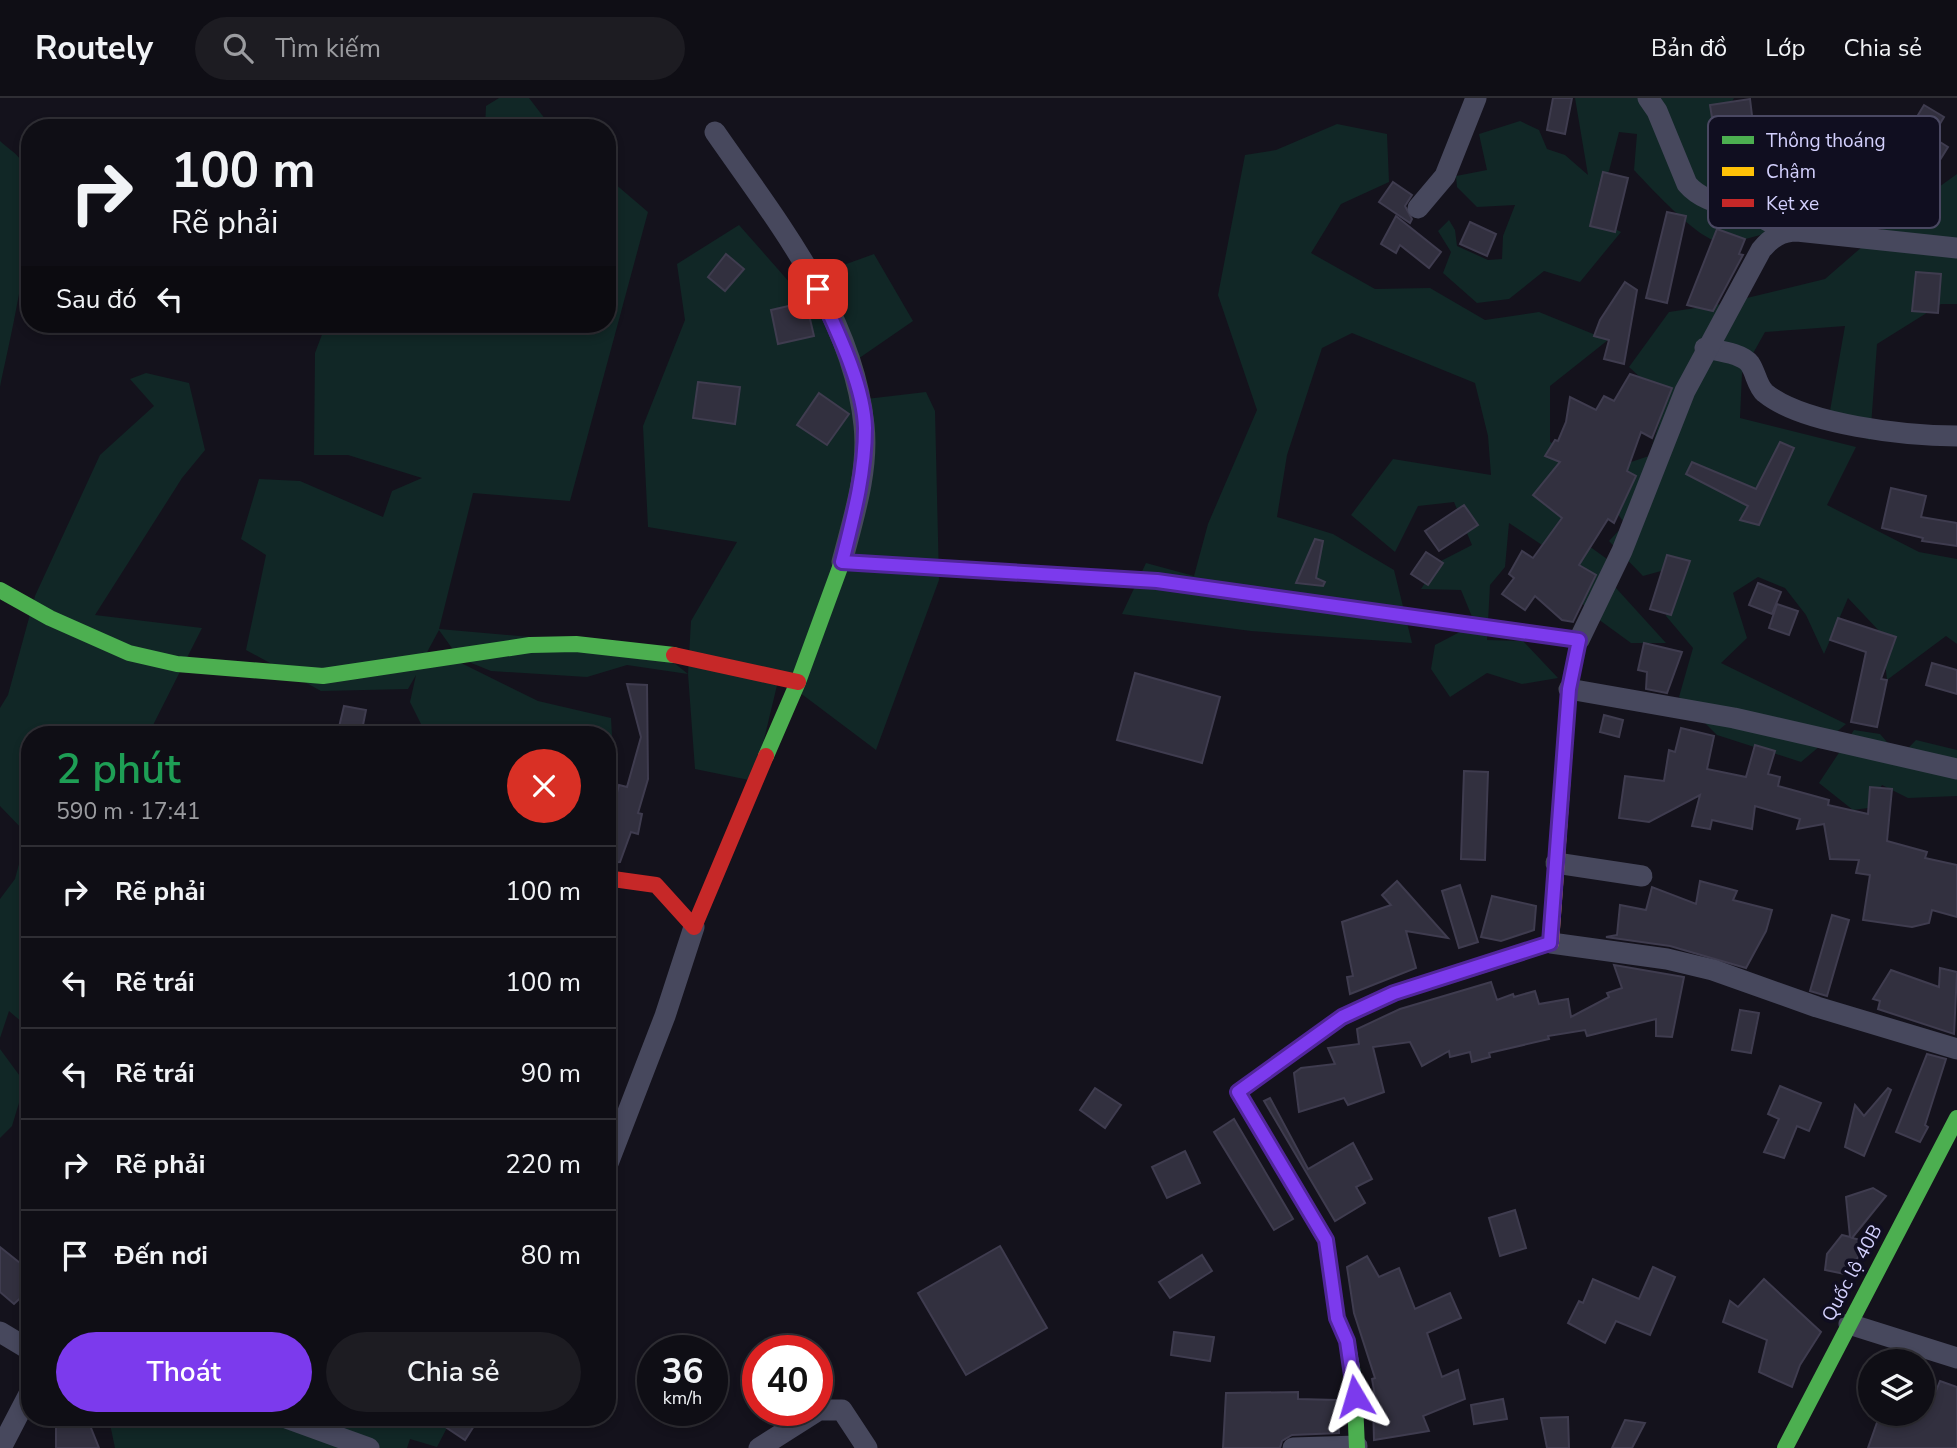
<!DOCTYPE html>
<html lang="vi">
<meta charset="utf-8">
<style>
:root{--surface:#0f0e15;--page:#1d1c22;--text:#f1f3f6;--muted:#9b9ca0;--line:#2f2e34;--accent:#7c3aed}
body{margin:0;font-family:"Nunito Sans",sans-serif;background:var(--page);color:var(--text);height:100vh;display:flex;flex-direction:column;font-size:26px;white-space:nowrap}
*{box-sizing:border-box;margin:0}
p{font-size:23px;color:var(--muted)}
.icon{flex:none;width:38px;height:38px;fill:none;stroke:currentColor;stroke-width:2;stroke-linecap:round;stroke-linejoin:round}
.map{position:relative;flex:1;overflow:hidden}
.details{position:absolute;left:21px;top:628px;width:595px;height:700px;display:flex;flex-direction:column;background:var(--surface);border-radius:28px;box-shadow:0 4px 10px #0003,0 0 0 2px var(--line)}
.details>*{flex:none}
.banner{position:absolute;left:21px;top:21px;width:595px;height:214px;border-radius:28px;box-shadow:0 4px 10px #0003,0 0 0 2px var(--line);background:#0f0e15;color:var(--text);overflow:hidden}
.controls{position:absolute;left:1858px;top:1251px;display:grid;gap:14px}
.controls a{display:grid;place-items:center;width:77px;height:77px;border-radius:50%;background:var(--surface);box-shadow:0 4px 10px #0003,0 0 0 2px var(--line);font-size:35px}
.speed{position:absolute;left:637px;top:1237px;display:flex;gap:14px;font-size:35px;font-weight:700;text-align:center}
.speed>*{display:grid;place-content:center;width:91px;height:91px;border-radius:50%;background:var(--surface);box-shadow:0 4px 10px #0003,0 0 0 2px var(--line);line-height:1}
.speed small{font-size:18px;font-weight:400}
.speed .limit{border:10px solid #d22;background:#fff;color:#111}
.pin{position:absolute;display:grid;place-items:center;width:60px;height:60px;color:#fff;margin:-30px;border-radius:14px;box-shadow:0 4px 10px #0006}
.me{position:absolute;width:77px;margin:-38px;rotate:353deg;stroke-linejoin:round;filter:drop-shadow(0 0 5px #0008)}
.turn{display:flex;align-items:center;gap:24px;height:147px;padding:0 35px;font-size:32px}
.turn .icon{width:91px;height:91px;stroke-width:2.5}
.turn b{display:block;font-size:49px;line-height:60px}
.then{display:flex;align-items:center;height:66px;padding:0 35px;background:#0003;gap:14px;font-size:26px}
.round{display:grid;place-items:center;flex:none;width:74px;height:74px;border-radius:37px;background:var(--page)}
.head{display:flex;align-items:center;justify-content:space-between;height:119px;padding:0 35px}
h1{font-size:42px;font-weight:600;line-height:52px;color:#1e9e55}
.cta{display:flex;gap:14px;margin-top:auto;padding:14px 35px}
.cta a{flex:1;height:80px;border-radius:42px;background:var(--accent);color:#fff;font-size:28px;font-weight:600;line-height:80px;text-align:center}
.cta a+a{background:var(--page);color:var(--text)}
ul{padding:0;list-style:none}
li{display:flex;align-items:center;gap:21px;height:91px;padding:0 35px;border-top:2px solid var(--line)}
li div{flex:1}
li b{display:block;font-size:26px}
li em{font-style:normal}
header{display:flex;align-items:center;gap:42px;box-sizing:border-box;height:98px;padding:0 35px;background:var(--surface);border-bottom:2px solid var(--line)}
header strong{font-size:33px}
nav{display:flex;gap:38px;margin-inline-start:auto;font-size:24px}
.search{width:490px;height:63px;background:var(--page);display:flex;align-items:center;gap:18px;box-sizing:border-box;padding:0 24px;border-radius:38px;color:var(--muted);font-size:26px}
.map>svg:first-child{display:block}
.green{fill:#112726}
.building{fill:#32303f;stroke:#3f3c4f;stroke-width:2}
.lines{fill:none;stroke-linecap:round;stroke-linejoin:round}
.street{stroke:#47485d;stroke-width:21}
.fast{stroke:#4caf50;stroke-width:16}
.slow{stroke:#ffc107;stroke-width:16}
.jam{stroke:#c62828;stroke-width:16}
.route-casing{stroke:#51269a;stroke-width:18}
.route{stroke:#7c3aed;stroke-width:12}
.labels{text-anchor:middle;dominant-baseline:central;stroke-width:7;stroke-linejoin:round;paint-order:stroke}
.street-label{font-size:19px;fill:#d3d0fd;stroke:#100e20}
.key{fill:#100e20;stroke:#4a4862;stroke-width:2}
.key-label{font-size:19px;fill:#d3d0fd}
</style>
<header>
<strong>Routely</strong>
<div class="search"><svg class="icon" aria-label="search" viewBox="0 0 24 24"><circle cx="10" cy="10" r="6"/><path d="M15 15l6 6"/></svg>Tìm kiếm</div>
<nav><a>Bản đồ</a><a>Lớp</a><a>Chia sẻ</a></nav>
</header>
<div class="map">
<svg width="1957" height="1350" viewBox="0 0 1957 1350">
<rect width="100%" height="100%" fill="#14121c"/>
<g class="green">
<path d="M 499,0 L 529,0 L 552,30 L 485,30 L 486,8 Z"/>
<path d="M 1575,0 L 1734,0 L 1724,18 L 1715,51 L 1745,80 L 1782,86 L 1776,133 C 1758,137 1736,146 1717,143 C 1697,140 1649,88 1634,72 L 1637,36 L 1619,34 L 1609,73 L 1599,86 L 1592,119 L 1621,134 L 1580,184 L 1544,173 L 1509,201 L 1477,205 L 1443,175 L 1451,154 L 1438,133 L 1449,122 L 1455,132 L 1457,148 L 1488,162 L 1502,161 L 1503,138 L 1515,107 L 1477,109 L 1457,89 L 1456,78 L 1487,72 L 1479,36 L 1520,23 L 1539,32 L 1547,51 L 1565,57 L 1588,77 Z"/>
<path d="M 1337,26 L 1387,36 L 1389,84 L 1341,106 L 1311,155 L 1375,191 L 1430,190 L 1485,222 L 1539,214 L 1608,242 L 1550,288 L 1550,344 L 1607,372 L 1649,358 L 1666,303 L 1629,269 L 1669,214 L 1722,206 L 1825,181 L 1893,122 L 1957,76 L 1957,206 L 1941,206 L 1877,246 L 1870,342 L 1828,324 L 1845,228 L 1765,234 L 1742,275 L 1740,320 L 1856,349 L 1827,407 L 1919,454 L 1957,461 L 1957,546 L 1946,538 L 1887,582 L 1882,536 L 1848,500 L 1824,556 L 1806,517 L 1785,490 L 1758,479 L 1733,495 L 1747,540 L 1721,565 L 1846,626 L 1801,664 L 1717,637 L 1679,599 L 1693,550 L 1666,518 L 1673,489 L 1690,465 L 1643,478 L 1609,443 L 1625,426 L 1600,391 L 1564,430 L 1607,461 L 1616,490 L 1666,545 L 1631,545 L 1587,513 L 1554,455 L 1509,425 L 1505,469 L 1490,487 L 1487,542 L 1523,543 L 1558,580 L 1522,586 L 1487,575 L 1450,599 L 1431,571 L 1435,547 L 1475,526 L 1461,492 L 1421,491 L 1439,464 L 1472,447 L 1454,404 L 1418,408 L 1395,454 L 1351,417 L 1393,361 L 1491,377 L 1488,338 L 1475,285 L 1352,235 L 1322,250 L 1287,357 L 1277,419 L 1333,436 L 1394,472 L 1412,545 L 1251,533 L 1122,516 L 1146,465 L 1194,478 L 1208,426 L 1257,312 L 1218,197 L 1245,57 L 1276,52 Z"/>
<path d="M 0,43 C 6,49 15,54 20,61 C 46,96 9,244 0,289 Z"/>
<path d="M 607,79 L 648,114 L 570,403 L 473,395 L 439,531 L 633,548 L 668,560 L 688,576 L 691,523 L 737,444 L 648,429 L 643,328 L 685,222 L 677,166 L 739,127 L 791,186 L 874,156 L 913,223 L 855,263 L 866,301 L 926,294 L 935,313 L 939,482 L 876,652 L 779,579 L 754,683 L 695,671 L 688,576 L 627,567 L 587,579 L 491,573 L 459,560 L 439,532 L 418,571 L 451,560 L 538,603 L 611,620 L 613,656 L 607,669 L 607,637 L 424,637 L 425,634 L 410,604 L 416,577 L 408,591 L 321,593 L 246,552 L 266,457 L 241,441 L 259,381 L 300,383 L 383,419 L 392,393 L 422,380 L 348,357 L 314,357 L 315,255 L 326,226 L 607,226 Z"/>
<path d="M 146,275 L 189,285 L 205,352 L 182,380 L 95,517 L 202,530 L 148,637 L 30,637 L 30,931 L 9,913 L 0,940 L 0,801 L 15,781 L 27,736 L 0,708 L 0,610 L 8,597 L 35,498 L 100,357 L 154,308 L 130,281 Z"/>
<path d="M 1854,632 L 1880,636 L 1900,659 L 1916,642 L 1957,652 L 1957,698 L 1908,700 L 1882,687 L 1868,710 L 1853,712 L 1819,685 Z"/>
<path d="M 0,951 L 25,985 L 12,1028 L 0,1040 Z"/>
<path d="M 99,1320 L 452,1320 L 437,1349 L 410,1341 L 407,1350 L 115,1350 L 110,1326 Z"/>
</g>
<g class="building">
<path d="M 1553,0 L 1572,0 L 1565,36 L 1547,32 Z"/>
<path d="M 1750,1 L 1755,42 L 1727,46 L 1724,24 L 1713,26 L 1710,7 Z"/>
<path d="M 1924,7 L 1944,19 L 1932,39 L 1948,49 L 1925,86 L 1910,77 L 1902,90 L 1881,78 L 1890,62 L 1837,53 L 1842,23 L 1863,27 L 1865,19 L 1912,27 Z"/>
<path d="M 1603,74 L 1628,80 L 1615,134 L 1590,128 Z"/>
<path d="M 1393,84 L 1412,97 L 1405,108 L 1412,121 L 1410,125 L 1379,104 Z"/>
<path d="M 1667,114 L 1686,118 L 1667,205 L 1646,200 Z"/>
<path d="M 1396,118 L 1441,154 L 1429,170 L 1400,147 L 1396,155 L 1381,146 Z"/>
<path d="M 1470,124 L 1496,136 L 1487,158 L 1460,146 Z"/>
<path d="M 1717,131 L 1745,141 L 1739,156 L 1743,157 L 1713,213 L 1687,207 Z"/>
<path d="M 726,156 L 744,171 L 725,193 L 708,179 Z"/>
<path d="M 1916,174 L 1941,176 L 1938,215 L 1912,213 Z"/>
<path d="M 1625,184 L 1637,192 L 1624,266 L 1604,261 L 1609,242 L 1594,238 L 1600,222 Z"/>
<path d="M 806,204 L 814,238 L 778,246 L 771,212 Z"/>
<path d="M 1630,276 L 1672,290 L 1652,340 L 1641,334 L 1627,373 L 1636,378 L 1614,425 L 1608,421 L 1579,467 L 1596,477 L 1573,524 L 1562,522 L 1535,498 L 1525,512 L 1502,496 L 1514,480 L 1509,476 L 1522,453 L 1533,460 L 1562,420 L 1533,397 L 1560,364 L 1545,358 L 1555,342 L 1558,343 L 1566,324 L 1570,299 L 1596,312 L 1604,298 L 1614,303 Z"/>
<path d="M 698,284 L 740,289 L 735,326 L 693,320 Z"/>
<path d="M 819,295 L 849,316 L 827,347 L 797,327 Z"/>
<path d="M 1780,344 L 1794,350 L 1759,427 L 1740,422 L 1748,408 L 1686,376 L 1692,364 L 1756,391 Z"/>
<path d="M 1891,390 L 1926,398 L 1921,419 L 1957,425 L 1957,448 L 1922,443 L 1923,440 L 1882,430 Z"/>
<path d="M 1464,407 L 1478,427 L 1439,453 L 1425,433 Z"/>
<path d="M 1315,441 L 1323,443 L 1316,480 L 1325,484 L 1323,488 L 1296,485 Z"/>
<path d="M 1426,454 L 1443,465 L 1428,487 L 1411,476 Z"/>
<path d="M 1667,457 L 1690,463 L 1671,517 L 1650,511 Z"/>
<path d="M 1758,485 L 1781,494 L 1772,516 L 1749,507 Z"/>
<path d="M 1777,506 L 1798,513 L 1789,537 L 1769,530 Z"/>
<path d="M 1838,520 L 1896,539 L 1881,581 L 1887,582 L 1877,629 L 1851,624 L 1866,554 L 1830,542 Z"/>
<path d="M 1644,545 L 1682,554 L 1667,595 L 1646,591 L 1647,574 L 1638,572 Z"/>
<path d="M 1932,565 L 1957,572 L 1957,596 L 1926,587 Z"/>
<path d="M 1135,575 L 1220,599 L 1202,665 L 1117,642 Z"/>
<path d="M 627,586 L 647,587 L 648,681 L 638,715 L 642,716 L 638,736 L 631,734 L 620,764 L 607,765 L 607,709 L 613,710 L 619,687 L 627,689 L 641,639 Z"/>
<path d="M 344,608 L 366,612 L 361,637 L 345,637 L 339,629 Z"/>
<path d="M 1604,617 L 1623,622 L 1619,639 L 1600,634 Z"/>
<path d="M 1681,630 L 1714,638 L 1707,671 L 1746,679 L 1755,647 L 1775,653 L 1768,676 L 1780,679 L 1778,688 L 1829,702 L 1828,707 L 1868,716 L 1870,689 L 1892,691 L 1887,743 L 1927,754 L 1925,760 L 1957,767 L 1957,819 L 1932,812 L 1929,825 L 1912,829 L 1863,822 L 1870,777 L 1856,775 L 1859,762 L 1830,761 L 1824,726 L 1797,731 L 1800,721 L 1755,708 L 1752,731 L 1712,722 L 1710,731 L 1692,728 L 1700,697 L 1649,724 L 1619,720 L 1625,678 L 1664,683 L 1669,652 L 1675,654 Z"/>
<path d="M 1464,673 L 1488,674 L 1485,762 L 1461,761 Z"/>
<path d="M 1397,783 L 1448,840 L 1406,833 L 1416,870 L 1350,896 L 1347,879 L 1353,878 L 1342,824 L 1391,807 L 1382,797 Z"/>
<path d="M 1700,783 L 1737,793 L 1733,802 L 1772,812 L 1766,833 L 1746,870 L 1670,848 L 1606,839 L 1617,837 L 1620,807 L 1646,812 L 1652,789 L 1696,806 Z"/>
<path d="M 1460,787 L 1478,844 L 1459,850 L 1442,793 Z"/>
<path d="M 1492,798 L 1536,808 L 1534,832 L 1501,843 L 1481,839 Z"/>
<path d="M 1832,817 L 1849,822 L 1827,898 L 1810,893 Z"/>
<path d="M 1614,867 L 1684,879 L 1672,939 L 1656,938 L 1656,921 L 1587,938 L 1585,932 L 1548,938 L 1549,941 L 1489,955 L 1490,959 L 1472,964 L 1470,954 L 1450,959 L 1449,953 L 1422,968 L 1410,944 L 1373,949 L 1384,994 L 1348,1007 L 1344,1000 L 1299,1014 L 1294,975 L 1301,970 L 1335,966 L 1328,950 L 1359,946 L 1357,931 L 1400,911 L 1491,884 L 1497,902 L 1513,896 L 1514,899 L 1535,893 L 1539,906 L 1568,901 L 1571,919 L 1609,899 L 1607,895 L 1622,890 Z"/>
<path d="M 1940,870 L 1957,874 L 1954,936 L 1878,911 L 1880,903 L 1873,901 L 1891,872 L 1939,889 Z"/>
<path d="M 1740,912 L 1759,915 L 1751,955 L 1732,952 Z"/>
<path d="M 1927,956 L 1946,961 L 1925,1027 L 1928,1029 L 1920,1044 L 1896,1034 Z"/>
<path d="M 1780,988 L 1821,1005 L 1809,1033 L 1797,1028 L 1784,1060 L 1764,1054 L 1779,1021 L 1768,1016 Z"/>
<path d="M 1095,990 L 1121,1007 L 1105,1030 L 1080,1012 Z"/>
<path d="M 1888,990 L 1891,992 L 1864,1058 L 1845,1049 L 1855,1007 L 1864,1018 Z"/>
<path d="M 1270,1000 L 1308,1071 L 1353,1045 L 1372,1081 L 1356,1089 L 1365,1105 L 1335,1123 L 1264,1003 Z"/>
<path d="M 1234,1021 L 1293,1121 L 1274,1132 L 1214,1034 Z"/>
<path d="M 1185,1053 L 1200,1085 L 1167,1100 L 1152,1069 Z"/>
<path d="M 1873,1090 L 1886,1098 L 1852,1140 L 1865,1143 L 1850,1177 L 1825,1172 L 1827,1156 L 1842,1137 L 1850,1139 L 1846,1099 Z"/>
<path d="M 1515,1112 L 1526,1150 L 1500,1158 L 1489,1120 Z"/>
<path d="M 1000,1148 L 1047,1230 L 966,1277 L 918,1195 Z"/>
<path d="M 0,1149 L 30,1173 L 30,1191 L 14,1206 L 0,1194 Z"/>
<path d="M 1202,1157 L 1212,1173 L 1170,1200 L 1159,1184 Z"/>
<path d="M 1367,1158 L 1379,1179 L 1399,1170 L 1415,1211 L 1450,1195 L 1461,1220 L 1427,1235 L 1442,1279 L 1458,1272 L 1465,1301 L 1423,1318 L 1429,1333 L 1374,1342 L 1373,1304 L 1376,1304 L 1372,1281 L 1375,1280 L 1354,1215 L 1347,1169 Z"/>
<path d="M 1653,1169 L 1675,1179 L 1650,1237 L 1616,1223 L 1605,1245 L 1568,1225 L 1579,1203 L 1583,1205 L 1593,1181 L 1639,1201 Z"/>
<path d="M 1764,1181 L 1821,1234 L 1800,1267 L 1792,1289 L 1759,1274 L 1767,1242 L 1723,1224 L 1730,1203 L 1738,1209 Z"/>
<path d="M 1174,1234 L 1214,1239 L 1210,1263 L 1171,1257 Z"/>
<path d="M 1940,1283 L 1957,1289 L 1957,1350 L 1868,1350 L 1880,1316 L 1923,1316 L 1923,1287 L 1936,1293 Z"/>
<path d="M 1298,1294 L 1298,1301 L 1337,1302 L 1339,1335 L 1292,1337 L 1282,1343 L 1280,1350 L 1223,1350 L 1226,1295 Z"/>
<path d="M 1503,1301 L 1507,1321 L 1474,1326 L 1471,1307 Z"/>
<path d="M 1568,1319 L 1569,1350 L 1547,1350 L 1541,1320 Z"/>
<path d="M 56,1320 L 87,1320 L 99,1350 L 56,1350 Z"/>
<path d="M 432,1320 L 479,1320 L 465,1342 Z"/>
<path d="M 1625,1322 L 1645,1325 L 1632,1350 L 1612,1350 Z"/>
</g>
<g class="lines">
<g class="street">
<path d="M 1648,0 L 1657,13 L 1687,86 C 1705,107 1733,106 1757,117 C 1767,122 1776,128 1786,133"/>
<path d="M 715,34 C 776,122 853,217 864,327 C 869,373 853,421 842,464"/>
<path d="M 1418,110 L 1445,78 L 1476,0"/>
<path d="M 1705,250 C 1718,253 1742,255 1750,266 C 1756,275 1757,288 1765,295 C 1804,327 1908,338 1957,338"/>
<path d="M 1579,542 L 1622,453 L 1685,293 L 1761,152 C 1771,140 1781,133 1797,133 L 1957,150"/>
<path d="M 1569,591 L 1734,620 L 1957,671"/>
<path d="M 1556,765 L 1642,778"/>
<path d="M 1551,845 L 1667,861 L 1713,872 L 1817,909 L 1957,951"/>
<path d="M 607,1068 L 665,918 L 694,829"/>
<path d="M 1849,1226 L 1957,1260"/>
<path d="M 0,1234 L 30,1252"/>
<path d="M 286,1320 L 369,1350"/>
<path d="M 1,1350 L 30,1294"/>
<path d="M 759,1350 L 819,1312 L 842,1312 L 867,1350"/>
<path d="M 1293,1350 L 1357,1348"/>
</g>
<g class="fast">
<path d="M 0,492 L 50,520 L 129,555 L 177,566 L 323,578 L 530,547 L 576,546 L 674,557"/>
<path d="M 766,658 L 798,584 L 842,464 L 1157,483 L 1528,535"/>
<path d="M 1357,1350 L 1354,1281 L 1347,1243 L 1337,1220 L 1326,1142 L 1238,994 L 1342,919 L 1394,895 L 1498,862"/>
<path d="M 1785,1350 L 1957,1020"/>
</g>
<path class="slow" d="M 1498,862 L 1551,845 L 1569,591 L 1579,542 L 1528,535"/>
<g class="jam">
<path d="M 674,557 L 798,584"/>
<path d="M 607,786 L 613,781 L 656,787 L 694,829 L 766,658"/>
</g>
</g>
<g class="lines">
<g class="route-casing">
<path id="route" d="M 818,191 C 836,231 864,287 865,330 C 865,376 853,420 842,464 L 1157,483 L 1579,542 L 1569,591 L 1550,845 L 1394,895 L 1342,919 L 1238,994 L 1326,1142 L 1337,1220 L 1347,1243 L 1355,1298"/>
</g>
<use href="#route" class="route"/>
</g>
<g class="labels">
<g class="street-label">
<text transform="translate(1852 1175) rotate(-62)">Quốc lộ 40B</text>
</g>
</g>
<rect x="1708" y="18" width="232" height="112" rx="10" class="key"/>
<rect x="1722" y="38" width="32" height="8" fill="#4caf50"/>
<rect x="1722" y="69" width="32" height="9" fill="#ffc107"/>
<rect x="1722" y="101" width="32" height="8" fill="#c62828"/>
<g class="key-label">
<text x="1766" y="49">Thông thoáng</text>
<text x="1766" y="80">Chậm</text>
<text x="1766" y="112">Kẹt xe</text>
</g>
</svg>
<div class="controls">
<a><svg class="icon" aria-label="layers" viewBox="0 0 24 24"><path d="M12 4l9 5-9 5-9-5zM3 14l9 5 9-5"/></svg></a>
</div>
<div class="speed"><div>36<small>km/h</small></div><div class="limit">40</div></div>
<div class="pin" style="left:818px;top:191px;background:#d93025"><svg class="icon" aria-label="arrive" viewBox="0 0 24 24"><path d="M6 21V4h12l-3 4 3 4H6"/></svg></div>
<svg class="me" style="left:1355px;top:1298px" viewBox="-20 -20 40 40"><path d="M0-17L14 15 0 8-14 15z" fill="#7c3aed" stroke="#fff" stroke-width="4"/></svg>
<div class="banner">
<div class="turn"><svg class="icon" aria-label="right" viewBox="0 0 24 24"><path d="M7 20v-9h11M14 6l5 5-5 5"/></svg><div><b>100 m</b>Rẽ phải</div></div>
<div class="then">Sau đó<svg class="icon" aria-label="left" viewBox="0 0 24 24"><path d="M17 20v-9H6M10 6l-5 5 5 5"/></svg></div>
</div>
<section class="details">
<div class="head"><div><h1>2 phút</h1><p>590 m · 17:41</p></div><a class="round" style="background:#d93025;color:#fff"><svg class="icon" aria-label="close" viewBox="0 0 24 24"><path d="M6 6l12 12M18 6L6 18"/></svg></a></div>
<ul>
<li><svg class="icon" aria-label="right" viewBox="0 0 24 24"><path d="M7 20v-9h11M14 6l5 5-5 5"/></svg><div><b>Rẽ phải</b></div><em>100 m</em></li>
<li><svg class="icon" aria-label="left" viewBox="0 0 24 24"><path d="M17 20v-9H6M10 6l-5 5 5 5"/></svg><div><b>Rẽ trái</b></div><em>100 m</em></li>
<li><svg class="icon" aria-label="left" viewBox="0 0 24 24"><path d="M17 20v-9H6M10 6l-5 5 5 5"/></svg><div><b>Rẽ trái</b></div><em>90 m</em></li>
<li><svg class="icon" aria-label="right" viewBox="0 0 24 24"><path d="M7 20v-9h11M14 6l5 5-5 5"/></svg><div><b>Rẽ phải</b></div><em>220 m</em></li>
<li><svg class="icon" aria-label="arrive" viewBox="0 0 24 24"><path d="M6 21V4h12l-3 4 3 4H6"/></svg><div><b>Đến nơi</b></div><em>80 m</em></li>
</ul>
<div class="cta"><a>Thoát</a><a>Chia sẻ</a></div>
</section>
</div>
